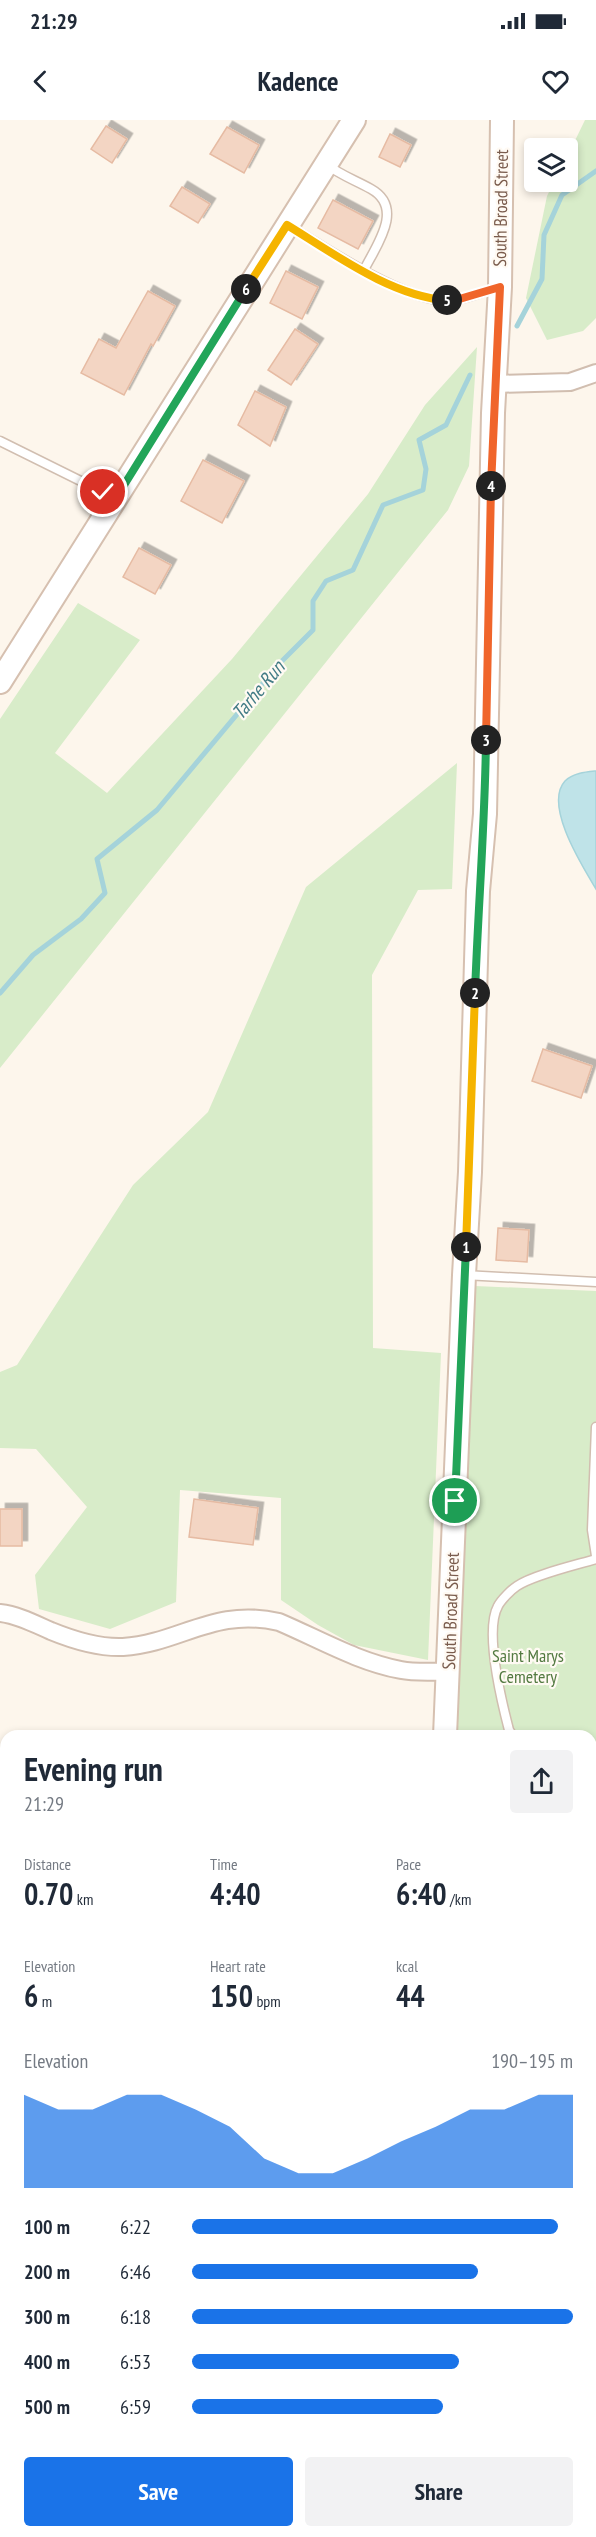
<!DOCTYPE html>
<meta charset="utf-8">
<style>
:root{--surface:#fff;--page:#f2f2f3;--text:#1f2937;--muted:#747a83;--accent:#1a73e8}
body{margin:0;font-family:"PT Sans Narrow",sans-serif;background:var(--page);color:var(--text);height:100vh;display:flex;flex-direction:column;font-size:22px;white-space:nowrap}
*{box-sizing:border-box;margin:0}
p{font-size:20px;color:var(--muted)}
.icon{flex:none;width:33px;height:33px;fill:none;stroke:currentColor;stroke-width:2;stroke-linecap:round;stroke-linejoin:round}
.map{position:relative;flex:1;overflow:hidden}
.panel{position:absolute;left:0px;top:1610px;width:597px;height:808px;display:flex;flex-direction:column;background:var(--surface);border-radius:18px 18px 0 0;box-shadow:0 3px 9px #0003}
.panel>*{flex:none}
.tools{position:absolute;left:524px;top:18px;display:grid;gap:12px}
.tools a{display:grid;place-items:center;width:54px;height:54px;border-radius:6px;background:var(--surface);box-shadow:0 3px 9px #0003;font-size:30px}
.pin{position:absolute;display:grid;place-items:center;width:51px;height:51px;color:#fff;margin:-26px;border:3px solid #fff;border-radius:50%;box-shadow:0 2px 6px #0007}
.km{position:absolute;width:30px;height:30px;margin:-15px;border-radius:50%;background:#222;color:#fff;font-size:16px;line-height:30px;text-align:center}
.round{display:grid;place-items:center;flex:none;width:63px;height:63px;border-radius:6px;background:var(--page)}
.headline{display:flex;align-items:center;justify-content:space-between;height:102px;padding:0 24px}
h1{font-size:33px;font-weight:600;line-height:45px}
.stats{display:grid;grid-template-columns:repeat(3,1fr);gap:9px;height:102px;padding:6px 24px}
.stats div{display:grid;align-content:center}
.stats b{font-size:30px;font-weight:600}
.stats small{font-size:16px;font-weight:400}
.stats p{font-size:16px}
.chart{height:168px;padding:12px 24px}
.chart p{display:flex;justify-content:space-between}
.chart svg{width:100%;height:108px;margin-top:6px;fill:var(--accent);opacity:.7}
.cta{display:flex;gap:12px;margin-top:auto;padding:12px 24px}
.cta a{flex:1;height:69px;border-radius:6px;background:var(--accent);color:#fff;font-size:24px;font-weight:600;line-height:69px;text-align:center}
.cta a+a{background:var(--page);color:var(--text)}
ul{padding:0 24px;list-style:none;font-size:20px}
li{display:grid;grid-template-columns:96px 72px 1fr;align-items:center;height:45px}
li i{height:15px;border-radius:8px;background:var(--accent)}
.status{display:flex;justify-content:space-between;align-items:center;height:42px;padding:0 30px;background:var(--surface);direction:ltr}
.status svg{height:16px;fill:currentColor}
header{display:flex;justify-content:space-between;align-items:center;height:78px;padding:0 24px;background:var(--surface);font-size:27px;font-weight:600}
.map>svg:first-child{display:block}
.green{fill:#d8ecc9}
.water{fill:#bfe3e8;stroke:#a5d3da;stroke-width:1.5}
.lines{fill:none;stroke-linecap:round;stroke-linejoin:round}
.stream{stroke:#a5d3da;stroke-width:5}
.building{fill:#f3d5c3;stroke:#e6bba3;stroke-width:1.5;filter:url(#shadow)}
.lane-casing{stroke:#d1beb0;stroke-width:11}
.street-casing{stroke:#d1beb0;stroke-width:20}
.secondary-casing{stroke:#d6c0b0;stroke-width:26}
.lane{stroke:#fff;stroke-width:8}
.street{stroke:#fff;stroke-width:16}
.secondary{stroke:#fff;stroke-width:22}
.split-1-casing{stroke:#fff;stroke-width:12}
.split-2-casing{stroke:#fff;stroke-width:12}
.split-3-casing{stroke:#fff;stroke-width:12}
.split-4-casing{stroke:#fff;stroke-width:12}
.split-5-casing{stroke:#fff;stroke-width:12}
.split-6-casing{stroke:#fff;stroke-width:12}
.split-7-casing{stroke:#fff;stroke-width:12}
.split-1{stroke:#22a559;stroke-width:8}
.split-2{stroke:#f5b400;stroke-width:8}
.split-3{stroke:#22a559;stroke-width:8}
.split-4{stroke:#f0652b;stroke-width:8}
.split-5{stroke:#f0652b;stroke-width:8}
.split-6{stroke:#f5b400;stroke-width:8}
.split-7{stroke:#22a559;stroke-width:8}
.labels{text-anchor:middle;stroke-width:4.5;stroke-linejoin:round;paint-order:stroke}
.street-label{font-size:18px;fill:#7a5c4d;stroke:#fffaf3}
.park-label{font-size:18px;fill:#537a41;stroke:#fffaf3}
.water-label{font-size:20px;font-style:italic;fill:#437c86;stroke:#fffaf3}
</style>
<div class="status"><b>21:29</b><svg viewBox="0 0 49 12"><path d="M0 12V9h3v3zM5 12V6h3v6zM10 12V3h3v9zM15 12V0h3v12zM26 1h20v11H26zM47 4h2v5h-2z"/></svg></div>
<header><svg class="icon" aria-label="back" viewBox="0 0 24 24"><path d="M15 5l-7 7 7 7"/></svg>Kadence<svg class="icon" aria-label="heart" viewBox="0 0 24 24"><path d="M12 20l-8-8c-3-5 5-10 8-4 3-6 11-1 8 4z"/></svg></header>
<div class="map">
<svg width="596" height="2417" viewBox="0 0 596 2417">
<defs>
<filter id="shadow"><feDropShadow dx="5.5" dy="-5.5" stdDeviation="0" flood-color="#0004"/></filter>
</defs>
<rect width="100%" height="100%" fill="#fdf6ec"/>
<g class="green">
<path d="M585,0h11v198l-13,13 -36,9 -21,-42 21,-102 7,-14h13v-25z"/>
<path d="M477,227l-8,119 -21,44 -448,558v-349l78,-116 62,37 -85,113 52,40 125,-134 136,-165 57,-89z"/>
<path d="M457,643l-5,126 -34,1 -46,85 1,373 68,5 -13,307 -74,-15 -36,-20 -37,-25v-102l-101,-8 -4,112 -66,27 -71,-20 -4,-34 52,-68 -51,-58 -36,-1v-76l17,-7 116,-180 75,-73 98,-225z"/>
<path d="M475,1166l121,5v1108l-5,-1v-662h-135z"/>
<path d="M0,1714l6,2v533l-6,-8z"/>
</g>
<path class="water" d="M596,651v118c-13,-22 -53,-84 -31,-108 8,-8 21,-9 31,-10z"/>
<g class="lines">
<g class="stream">
<path d="M517,206l25,-47 2,-44 18,-40 34,-24"/>
<path d="M0,873l33,-38 48,-36 24,-26 -8,-34 60,-49 122,-146 34,-34v-29l13,-20 27,-11 30,-65 40,-15 3,-21 -7,-29 27,-15 24,-50"/>
</g>
</g>
<g class="building">
<path d="M106,6l21,13 -15,24 -21,-14z"/>
<path d="M227,7l32,18 -15,28 -34,-19z"/>
<path d="M390,14l21,11 -11,22 -21,-10z"/>
<path d="M182,67l28,17 -12,19 -28,-17z"/>
<path d="M333,80l40,21 -15,28 -40,-21z"/>
<path d="M286,151l32,16 -16,32 -32,-16z"/>
<path d="M148,171l27,15 -22,40 -2,-2 -27,51 -43,-22 18,-34 17,9z"/>
<path d="M295,209l23,15 -27,41 -23,-15z"/>
<path d="M255,271l31,16 -16,39 -32,-21z"/>
<path d="M203,340l41,21 -22,42 -41,-22z"/>
<path d="M139,428l32,17 -16,29 -32,-17z"/>
<path d="M543,929l49,17 -11,32 -49,-17z"/>
<path d="M498,1108l31,2 -2,32 -31,-2z"/>
<path d="M194,1379l64,9 -5,37 -64,-8z"/>
<rect x="0" y="1389" width="22" height="37"/>
</g>
<g class="lines">
<defs>
<g id="lane">
<path d="M326,44c14,11 29,16 45,25 34,19 5,57 -7,81"/>
<path d="M289,106c39,23 122,81 166,74 15,-2 30,-9 44,-13"/>
<path d="M0,321l115,57"/>
<path d="M464,1155l132,7"/>
<path d="M596,1307l-4,103 4,26"/>
<path d="M513,1616l-4,-6c-7,-27 -25,-99 -11,-124 3,-6 13,-16 19,-20 16,-11 59,-21 79,-27"/>
<path d="M591,1797l5,-1"/>
<path d="M591,1963l5,-31"/>
<path d="M591,2253h5"/>
</g>
<g id="street">
<path d="M494,264l76,-2 26,-9"/>
<path d="M0,1493c18,2 35,11 51,18 22,9 49,17 72,16 58,-4 91,-40 156,-25 40,17 79,40 122,48 15,3 32,1 47,2"/>
<path d="M591,2287h5"/>
</g>
<g id="secondary">
<path d="M0,562l354,-562"/>
<path d="M445,1616l19,-461 6,-103 8,-281 7,-77 8,-401 7,-126 2,-167"/>
<path d="M415,2417l1,-5"/>
</g>
</defs>
<use href="#lane" class="lane-casing"/>
<use href="#street" class="street-casing"/>
<use href="#secondary" class="secondary-casing"/>
<use href="#lane" class="lane"/>
<use href="#street" class="street"/>
<use href="#secondary" class="secondary"/>
</g>
<g class="lines">
<defs>
<path id="split-1" d="M455,1381l11,-254"/>
<path id="split-2" d="M466,1127l9,-254"/>
<path id="split-3" d="M475,873c3,-84 10,-169 11,-253"/>
<path id="split-4" d="M486,620l5,-254"/>
<path id="split-5" d="M447,180h9l44,-13 -9,199"/>
<path id="split-6" d="M246,169l41,-64c46,28 105,72 160,75"/>
<path id="split-7" d="M103,372l13,6 130,-209"/>
</defs>
<use href="#split-1" class="split-1-casing"/>
<use href="#split-2" class="split-2-casing"/>
<use href="#split-3" class="split-3-casing"/>
<use href="#split-4" class="split-4-casing"/>
<use href="#split-5" class="split-5-casing"/>
<use href="#split-6" class="split-6-casing"/>
<use href="#split-7" class="split-7-casing"/>
<use href="#split-1" class="split-1"/>
<use href="#split-2" class="split-2"/>
<use href="#split-3" class="split-3"/>
<use href="#split-4" class="split-4"/>
<use href="#split-5" class="split-5"/>
<use href="#split-6" class="split-6"/>
<use href="#split-7" class="split-7"/>
</g>
<g class="labels">
<g class="street-label">
<text transform="translate(501 88) rotate(-89)" y="6">South Broad Street</text>
<text transform="translate(451 1491) rotate(-88)" y="6">South Broad Street</text>
</g>
<g class="park-label">
<text x="528" y="1542">Saint Marys<tspan x="528" dy="21">Cemetery</tspan></text>
</g>
<g class="water-label">
<text transform="translate(258 570) rotate(-50)" y="7">Tarhe Run</text>
</g>
</g>
</svg>
<div class="tools">
<a><svg class="icon" aria-label="layers" viewBox="0 0 24 24"><path d="M12 4l9 5-9 5-9-5zM3 14l9 5 9-5"/></svg></a>
</div>
<div class="pin" style="left:455px;top:1381px;background:#1e9e55"><svg class="icon" aria-label="arrive" viewBox="0 0 24 24"><path d="M6 21V4h12l-3 4 3 4H6"/></svg></div>
<div class="pin" style="left:103px;top:372px;background:#d93025"><svg class="icon" aria-label="check" viewBox="0 0 24 24"><path d="M5 12l5 5 9-10"/></svg></div>
<b class="km" style="left:466px;top:1127px">1</b>
<b class="km" style="left:475px;top:873px">2</b>
<b class="km" style="left:486px;top:620px">3</b>
<b class="km" style="left:491px;top:366px">4</b>
<b class="km" style="left:447px;top:180px">5</b>
<b class="km" style="left:246px;top:169px">6</b>
<section class="panel">
<div class="headline"><div><h1>Evening run</h1><p>21:29</p></div><a class="round"><svg class="icon" aria-label="share" viewBox="0 0 24 24"><path d="M12 15V3M7 8l5-5 5 5M5 13v7h14v-7"/></svg></a></div>
<div class="stats">
<div><p>Distance</p><b>0.70<small> km</small></b></div>
<div><p>Time</p><b>4:40</b></div>
<div><p>Pace</p><b>6:40<small> /km</small></b></div>
</div>
<div class="stats">
<div><p>Elevation</p><b>6<small> m</small></b></div>
<div><p>Heart rate</p><b>150<small> bpm</small></b></div>
<div><p>kcal</p><b>44</b></div>
</div>
<div class="chart"><p><span>Elevation</span>190–195 m</p>
<svg viewBox="0 0 160 44" preserveAspectRatio="none"><path d="M0 44V6L10 12L20 12L30 6L40 6L50 12L60 19L70 32L80 38L90 38L100 32L110 25L120 19L130 12L140 12L150 6L160 6V44z"/></svg>
</div>
<ul>
<li><b>100 m</b>6:22<i style="width:96%"></i></li>
<li><b>200 m</b>6:46<i style="width:75%"></i></li>
<li><b>300 m</b>6:18<i style="width:100%"></i></li>
<li><b>400 m</b>6:53<i style="width:70%"></i></li>
<li><b>500 m</b>6:59<i style="width:66%"></i></li>
</ul>
<div class="cta"><a>Save</a><a>Share</a></div>
</section>
</div>
